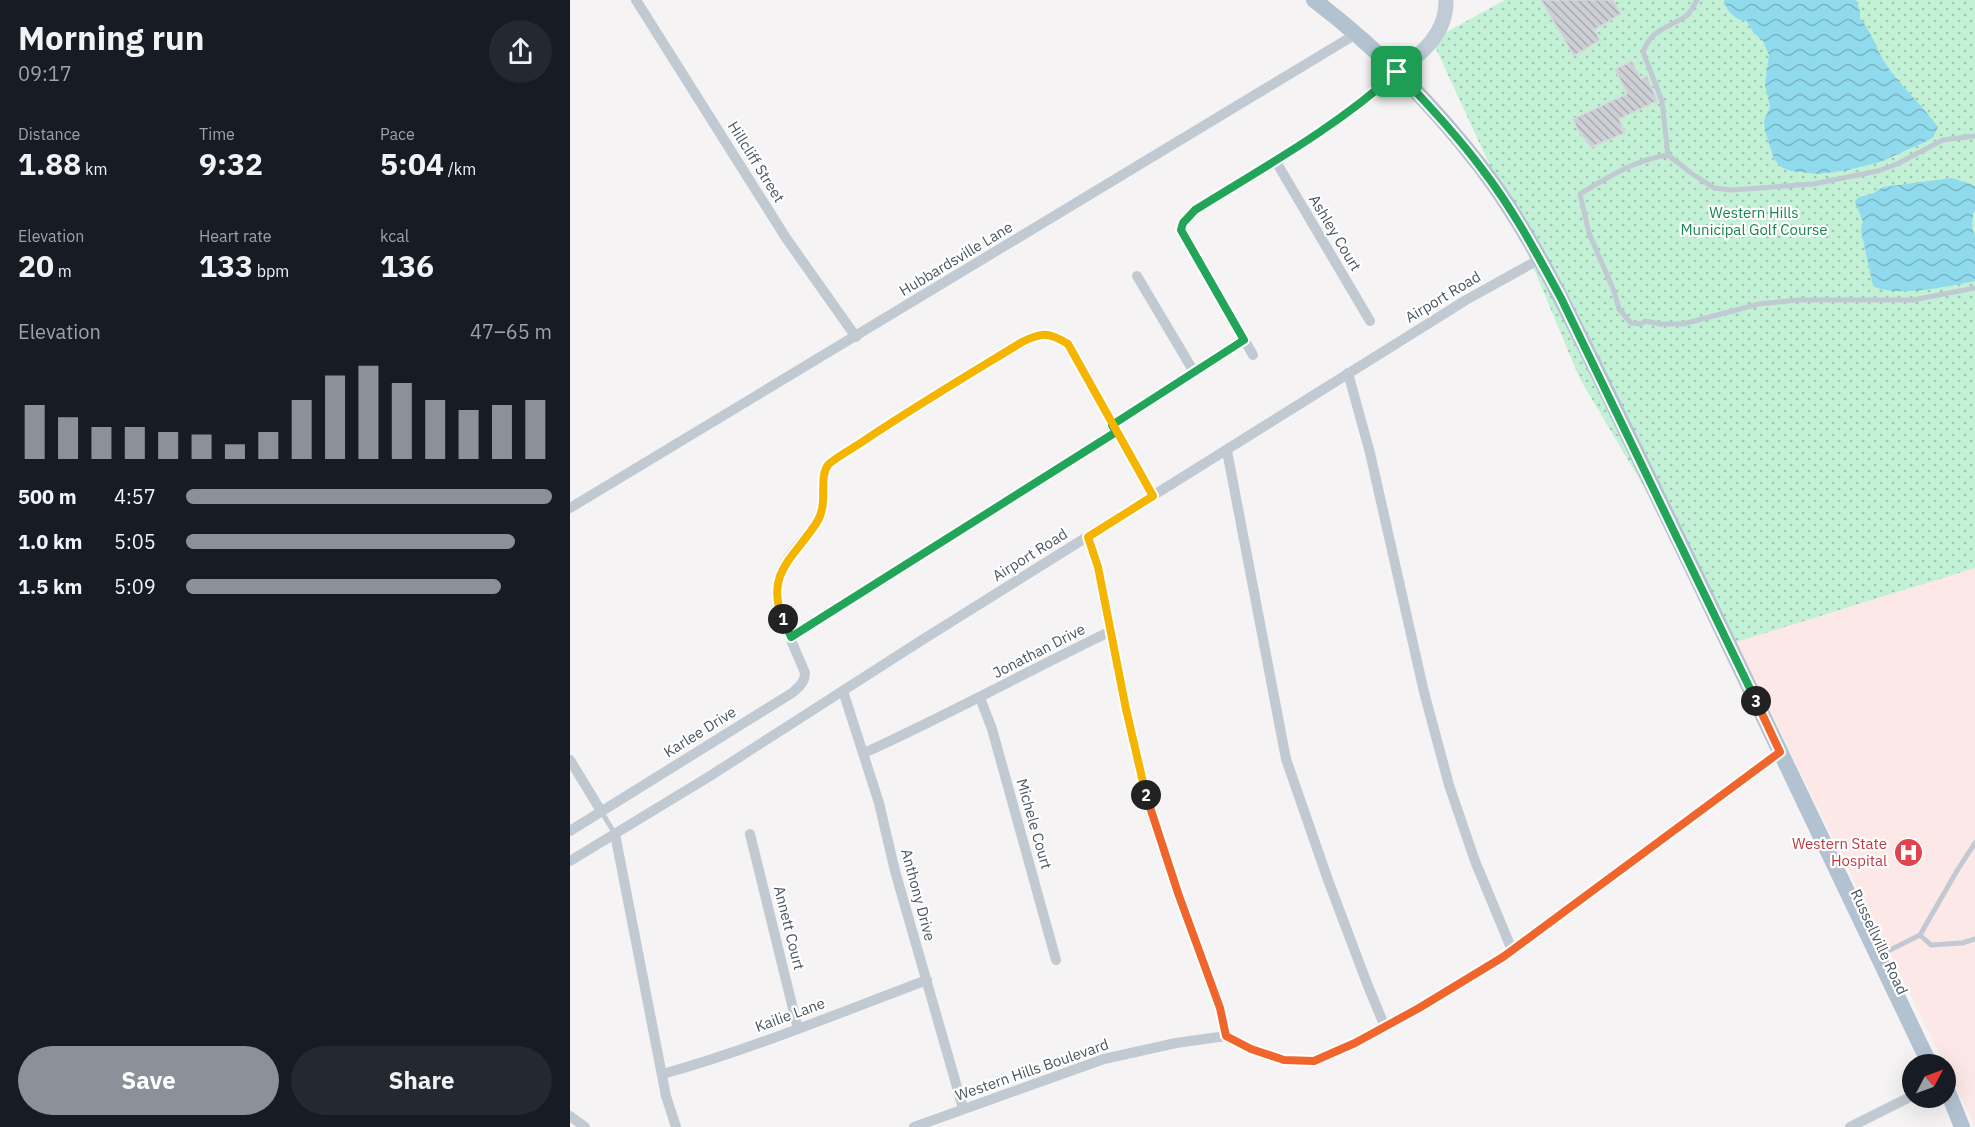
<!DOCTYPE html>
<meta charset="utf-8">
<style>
:root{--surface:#171b24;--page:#242831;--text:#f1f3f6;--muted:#9ea1a6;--accent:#8c9099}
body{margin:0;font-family:"IBM Plex Sans",sans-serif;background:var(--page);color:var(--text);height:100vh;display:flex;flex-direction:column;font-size:22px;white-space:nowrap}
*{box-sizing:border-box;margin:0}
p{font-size:20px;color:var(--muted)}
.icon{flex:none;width:33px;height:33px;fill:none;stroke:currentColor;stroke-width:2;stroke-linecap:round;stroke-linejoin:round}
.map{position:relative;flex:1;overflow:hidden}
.details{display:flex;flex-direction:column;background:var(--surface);width:570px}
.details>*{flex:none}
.needle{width:39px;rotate:49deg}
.tools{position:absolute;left:1332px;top:1054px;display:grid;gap:12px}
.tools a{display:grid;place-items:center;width:54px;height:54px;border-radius:50%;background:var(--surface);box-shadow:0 6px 24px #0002;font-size:30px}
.pin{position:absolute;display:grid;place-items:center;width:51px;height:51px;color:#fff;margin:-26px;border-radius:12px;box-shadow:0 3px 9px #0006}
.km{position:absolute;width:30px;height:30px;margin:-15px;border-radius:50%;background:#222;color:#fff;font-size:16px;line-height:30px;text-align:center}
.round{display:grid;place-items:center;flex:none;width:63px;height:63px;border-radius:32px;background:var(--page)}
.summary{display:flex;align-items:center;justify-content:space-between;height:102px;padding:0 18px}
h1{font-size:33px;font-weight:700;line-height:45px}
.metrics{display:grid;grid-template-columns:repeat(3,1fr);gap:9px;height:102px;padding:6px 18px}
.metrics div{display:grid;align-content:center}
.metrics b{font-size:30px;font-weight:700}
.metrics small{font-size:16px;font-weight:400}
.metrics p{font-size:16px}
.chart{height:168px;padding:12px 18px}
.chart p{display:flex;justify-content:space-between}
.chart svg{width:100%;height:108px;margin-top:6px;stroke:var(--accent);stroke-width:6}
.action{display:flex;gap:12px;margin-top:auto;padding:12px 18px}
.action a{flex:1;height:69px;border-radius:36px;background:var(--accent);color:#fff;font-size:24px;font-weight:700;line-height:69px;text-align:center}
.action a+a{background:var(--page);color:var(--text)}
ul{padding:0 18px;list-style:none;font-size:20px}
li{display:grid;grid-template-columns:96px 72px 1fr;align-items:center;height:45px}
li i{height:15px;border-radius:8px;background:var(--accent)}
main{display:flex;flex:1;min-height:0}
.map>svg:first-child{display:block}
.medical{fill:#fce8e6}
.park{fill:url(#park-dots)}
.water{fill:url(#water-waves)}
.building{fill:url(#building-back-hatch);stroke:#d7d9de;stroke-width:1.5}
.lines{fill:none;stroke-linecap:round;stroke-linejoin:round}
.lane{stroke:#c1cad2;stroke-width:5}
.street{stroke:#c1cad2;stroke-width:10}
.secondary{stroke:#c1cbd6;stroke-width:15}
.primary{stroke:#b3c2d1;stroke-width:16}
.split-1-casing{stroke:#fff;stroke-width:12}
.split-2-casing{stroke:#fff;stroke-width:12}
.split-3-casing{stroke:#fff;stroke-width:12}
.split-4-casing{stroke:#fff;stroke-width:12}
.split-1{stroke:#22a559;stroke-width:8}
.split-2{stroke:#f5b400;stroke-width:8}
.split-3{stroke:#f0652b;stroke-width:8}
.split-4{stroke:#22a559;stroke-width:8}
.labels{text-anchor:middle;stroke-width:4.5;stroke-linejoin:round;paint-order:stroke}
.street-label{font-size:15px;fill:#4a5661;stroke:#fff}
.park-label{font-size:15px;fill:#17864f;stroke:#fff}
.health-label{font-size:15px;fill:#be3a42;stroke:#fff;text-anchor:end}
</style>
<main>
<section class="details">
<div class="summary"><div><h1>Morning run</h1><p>09:17</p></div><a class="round"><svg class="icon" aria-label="share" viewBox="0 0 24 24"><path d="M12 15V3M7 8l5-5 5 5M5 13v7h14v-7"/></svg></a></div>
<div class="metrics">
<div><p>Distance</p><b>1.88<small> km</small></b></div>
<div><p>Time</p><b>9:32</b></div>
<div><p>Pace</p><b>5:04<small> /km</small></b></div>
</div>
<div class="metrics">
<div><p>Elevation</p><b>20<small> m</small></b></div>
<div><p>Heart rate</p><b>133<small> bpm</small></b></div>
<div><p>kcal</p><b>136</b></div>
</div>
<div class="chart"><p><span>Elevation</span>47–65 m</p>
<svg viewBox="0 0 160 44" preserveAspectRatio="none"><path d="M5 44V22M15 44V27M25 44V31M35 44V31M45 44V33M55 44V34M65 44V38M75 44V33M85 44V20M95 44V10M105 44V6M115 44V13M125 44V20M135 44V24M145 44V22M155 44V20"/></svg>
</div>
<ul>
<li><b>500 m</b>4:57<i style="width:100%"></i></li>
<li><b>1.0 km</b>5:05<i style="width:90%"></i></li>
<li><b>1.5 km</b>5:09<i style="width:86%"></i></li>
</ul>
<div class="action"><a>Save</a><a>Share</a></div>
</section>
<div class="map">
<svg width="1405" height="1127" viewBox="0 0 1405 1127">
<defs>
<pattern id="park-dots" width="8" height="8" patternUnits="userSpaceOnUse" patternTransform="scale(1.5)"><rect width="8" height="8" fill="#c3f1d5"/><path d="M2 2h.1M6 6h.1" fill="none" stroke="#a0c6b0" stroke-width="1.8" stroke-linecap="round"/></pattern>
<pattern id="water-waves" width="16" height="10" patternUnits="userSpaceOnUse" patternTransform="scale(1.5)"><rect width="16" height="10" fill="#90daee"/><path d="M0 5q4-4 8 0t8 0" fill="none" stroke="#78b4c4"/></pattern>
<pattern id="building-back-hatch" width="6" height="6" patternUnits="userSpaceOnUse" patternTransform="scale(1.5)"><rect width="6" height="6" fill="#cdcfd5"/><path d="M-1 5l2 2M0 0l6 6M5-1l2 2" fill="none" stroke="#a8abb0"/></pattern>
</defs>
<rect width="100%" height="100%" fill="#f5f3f3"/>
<path class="medical" d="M1405,568v557l-239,-483z"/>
<path class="park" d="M935,0h470v568l-239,74 -156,-263 -83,-198 -65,-141z"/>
<g class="water">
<path d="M1154,0h132l4,11v7c12,14 16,32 27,48 15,21 35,39 51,61l-5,10 -6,4 -47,21 -32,8 -29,4 -28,-3 -10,-4 -7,-8 -9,-28 -1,-10 6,-15 -5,-21 4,-30 -6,-14 -10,-9 -6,-11c-11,0 -21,-10 -23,-21z"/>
<path d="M1382,178l19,6 4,3v23l-2,4 -1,13 3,9v45c-25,5 -79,17 -102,5l-12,-56 2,-8 -8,-21 4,-4 13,-3 11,-7z"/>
</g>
<g class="building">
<path d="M971,0h72l8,14 -27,16 6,10 -26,16z"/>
<path d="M1062,61l9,18 6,-3 10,25 -38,18 6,14 -34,14 -13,-17 -5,-11 54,-25 -12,-25z"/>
</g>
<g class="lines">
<g class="lane">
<path d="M1405,136l-32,4 -46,24 -19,7 -65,13 -81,6 -18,-2 -23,-15 -23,-18c-31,4 -62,23 -88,39l9,39 25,58 5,18 12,14 10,1 4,-3 15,3h23l76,-20 39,-4h115l62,-12"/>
<path d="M1098,155l-6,-54 -19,-49c9,-24 24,-23 43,-36 5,-4 8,-11 11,-16"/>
<path d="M31,811l14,23"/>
<path d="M1350,935l38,-66 17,-26"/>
<path d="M1310,955l40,-20 11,10 31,-2 13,-4"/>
</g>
<g class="street">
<path d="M66,0l150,238 70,99"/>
<path d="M705,160l95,161"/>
<path d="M567,276l57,96"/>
<path d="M683,355l-72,-125 2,-7 12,-13c69,-43 142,-83 202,-138"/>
<path d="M778,373l22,80 54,239 25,93 26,76 37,89"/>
<path d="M542,425l131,-85"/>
<path d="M657,451l59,308 42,121 40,106 17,41"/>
<path d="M0,508l786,-474"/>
<path d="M518,537l10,30 28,142 23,99 29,85 42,115 6,28"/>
<path d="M221,637l325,-205"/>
<path d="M273,691l36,112 16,68 68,237"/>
<path d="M410,698l12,31 64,231"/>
<path d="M294,753c84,-38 164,-82 247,-122"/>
<path d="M0,760l31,51"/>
<path d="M0,831l222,-138c7,-6 13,-11 13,-20 -11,-29 -38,-74 -23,-104 8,-18 25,-31 35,-48 11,-18 1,-44 12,-56 7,-8 28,-20 38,-26 50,-34 103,-65 155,-97 20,-10 27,-10 46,2l85,152"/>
<path d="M45,834l51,262 10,31"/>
<path d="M180,834l48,195"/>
<path d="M0,861l140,-85 212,-136 544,-340 74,-41"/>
<path d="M93,1074c89,-25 176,-61 264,-94"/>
<path d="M0,1116l15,11"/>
<path d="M344,1127l190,-68 72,-16 50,-7 25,13 33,11 30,1 41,-18 64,-35 84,-51 277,-205"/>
<path d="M1280,1127l62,-31"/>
</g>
<path class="secondary" d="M827,72c24,-18 50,-38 49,-72"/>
<g class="primary">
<path d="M744,0c63,48 119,105 167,167 48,63 82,135 117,206 34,71 69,142 103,213 76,160 152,320 229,479"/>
<path d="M1376,1087l16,40"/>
</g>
</g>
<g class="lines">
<defs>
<path id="split-1" d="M213,619l8,18 325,-205 -4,-7 132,-85 -63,-110 2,-7 12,-13c69,-43 142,-83 202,-138"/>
<path id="split-2" d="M213,619c-19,-46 12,-62 34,-97 12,-19 1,-44 11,-57 5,-6 27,-18 34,-23 52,-35 106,-67 160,-100 20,-10 27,-10 46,2l85,152 -65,41 10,30 28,142 20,86"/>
<path id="split-3" d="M576,795l32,98 42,115 6,28 25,13 33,11 30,1 41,-18 64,-35 84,-51 277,-205 -24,-51"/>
<path id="split-4" d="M827,72c30,31 59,62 85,97 31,40 55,85 79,129l195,403"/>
</defs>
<use href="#split-1" class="split-1-casing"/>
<use href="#split-2" class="split-2-casing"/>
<use href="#split-3" class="split-3-casing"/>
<use href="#split-4" class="split-4-casing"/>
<use href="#split-1" class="split-1"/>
<use href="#split-2" class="split-2"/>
<use href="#split-3" class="split-3"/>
<use href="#split-4" class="split-4"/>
</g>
<defs>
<symbol id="hospital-disc" viewBox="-11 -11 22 22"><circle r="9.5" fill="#e0444e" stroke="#fff"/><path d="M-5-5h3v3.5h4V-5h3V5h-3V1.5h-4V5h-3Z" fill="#fff"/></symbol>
</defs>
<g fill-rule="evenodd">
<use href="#hospital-disc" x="1322" y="836" width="33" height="33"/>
</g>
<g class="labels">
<g class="street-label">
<text transform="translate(186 162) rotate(58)" y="5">Hillcliff Street</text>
<text transform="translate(765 233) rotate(59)" y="5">Ashley Court</text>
<text transform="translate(386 259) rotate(-31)" y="5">Hubbardsville Lane</text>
<text transform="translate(873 297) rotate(-31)" y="5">Airport Road</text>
<text transform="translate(460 555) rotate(-32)" y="5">Airport Road</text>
<text transform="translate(469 651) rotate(-27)" y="5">Jonathan Drive</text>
<text transform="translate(130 732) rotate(-32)" y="5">Karlee Drive</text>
<text transform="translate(464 824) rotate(74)" y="5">Michele Court</text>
<text transform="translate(348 895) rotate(75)" y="5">Anthony Drive</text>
<text transform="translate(219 928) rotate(76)" y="5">Annett Court</text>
<text transform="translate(1309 942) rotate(65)" y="5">Russellville Road</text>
<text transform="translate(220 1015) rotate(-20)" y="5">Kailie Lane</text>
<text transform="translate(462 1070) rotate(-19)" y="5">Western Hills Boulevard</text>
</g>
<g class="park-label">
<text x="1184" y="218">Western Hills<tspan x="1184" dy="17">Municipal Golf Course</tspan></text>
</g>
<g class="health-label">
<text x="1317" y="849">Western State<tspan x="1317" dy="17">Hospital</tspan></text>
</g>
</g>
</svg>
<div class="tools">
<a><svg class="needle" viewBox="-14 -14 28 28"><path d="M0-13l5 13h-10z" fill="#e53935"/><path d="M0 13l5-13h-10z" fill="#9ea1a6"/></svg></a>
</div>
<div class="pin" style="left:827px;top:72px;background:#1e9e55"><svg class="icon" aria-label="arrive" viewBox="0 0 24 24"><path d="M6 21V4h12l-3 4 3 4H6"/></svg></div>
<b class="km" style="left:213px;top:619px">1</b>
<b class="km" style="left:576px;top:795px">2</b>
<b class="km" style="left:1186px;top:701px">3</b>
</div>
</main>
